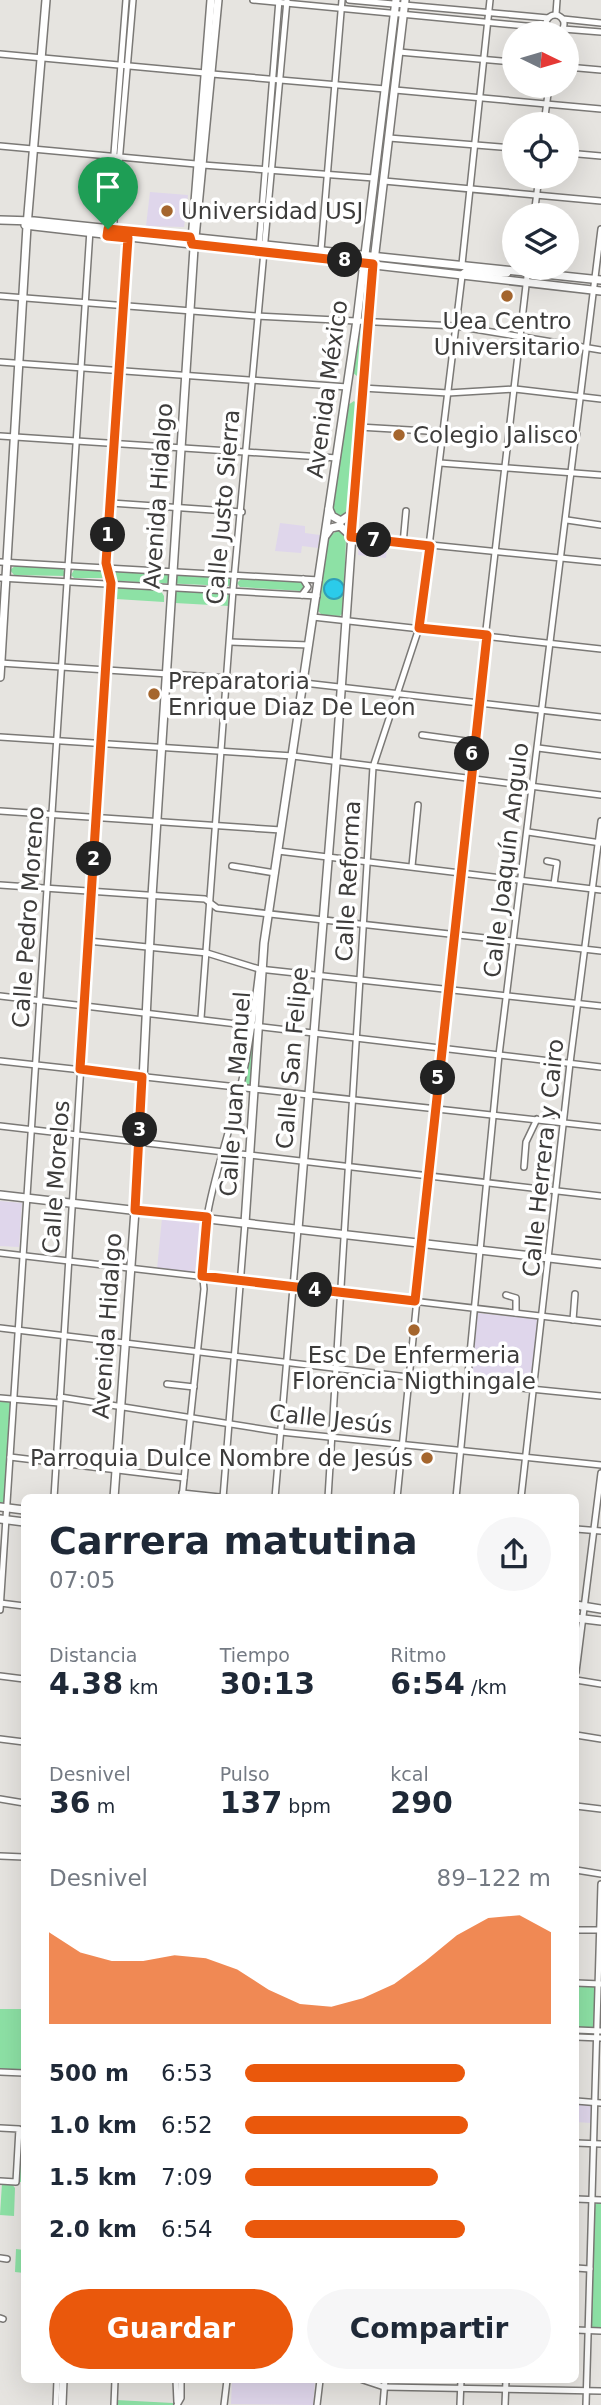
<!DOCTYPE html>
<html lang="es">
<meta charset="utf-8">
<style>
:root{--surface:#fff;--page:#f6f6f7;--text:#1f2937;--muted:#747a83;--accent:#ea580c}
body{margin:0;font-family:"DejaVu Sans",sans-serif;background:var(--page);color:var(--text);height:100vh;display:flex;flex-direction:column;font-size:26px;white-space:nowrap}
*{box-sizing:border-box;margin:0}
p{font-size:23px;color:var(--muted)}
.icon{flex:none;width:38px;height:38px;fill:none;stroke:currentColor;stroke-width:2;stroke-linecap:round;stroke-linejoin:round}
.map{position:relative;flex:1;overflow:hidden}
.panel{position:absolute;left:21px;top:1494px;width:558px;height:889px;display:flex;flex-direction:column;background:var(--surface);border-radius:10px;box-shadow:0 7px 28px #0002}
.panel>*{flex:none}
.needle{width:46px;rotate:95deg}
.controls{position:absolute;left:502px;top:21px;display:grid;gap:14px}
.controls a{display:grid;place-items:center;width:77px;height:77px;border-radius:50%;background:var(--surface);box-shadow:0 7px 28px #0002;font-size:35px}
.pin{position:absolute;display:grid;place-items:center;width:60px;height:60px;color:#fff;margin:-72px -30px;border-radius:50% 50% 50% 0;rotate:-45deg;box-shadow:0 0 7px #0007}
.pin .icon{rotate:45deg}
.km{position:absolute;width:35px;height:35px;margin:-18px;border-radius:50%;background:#222;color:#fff;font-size:19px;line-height:35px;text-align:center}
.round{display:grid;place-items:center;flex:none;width:74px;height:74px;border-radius:37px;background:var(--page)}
.head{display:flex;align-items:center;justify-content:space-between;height:119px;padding:0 28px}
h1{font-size:38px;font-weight:800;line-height:52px}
.stats{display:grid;grid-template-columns:repeat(3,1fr);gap:10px;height:119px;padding:7px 28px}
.stats div{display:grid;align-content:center}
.stats b{font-size:30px;font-weight:800}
.stats small{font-size:19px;font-weight:400}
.stats p{font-size:19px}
.chart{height:196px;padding:14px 28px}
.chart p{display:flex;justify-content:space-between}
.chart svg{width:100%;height:126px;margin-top:7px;fill:var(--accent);opacity:.7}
.button{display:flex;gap:14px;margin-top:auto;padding:14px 28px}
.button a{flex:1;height:80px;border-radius:42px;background:var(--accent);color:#fff;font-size:28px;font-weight:800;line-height:80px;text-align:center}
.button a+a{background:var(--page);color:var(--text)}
ul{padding:0 28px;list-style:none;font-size:23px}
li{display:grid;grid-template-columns:112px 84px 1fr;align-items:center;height:52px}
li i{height:18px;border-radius:9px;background:var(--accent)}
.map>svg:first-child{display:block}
.education{fill:#dfd6eb}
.green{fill:#8de1a5}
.water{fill:#2bcbea;stroke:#30a0b6;stroke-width:2}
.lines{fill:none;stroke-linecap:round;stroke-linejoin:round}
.minor-casing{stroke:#7b7976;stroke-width:8}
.major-casing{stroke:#7b7976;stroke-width:10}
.minor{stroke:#fff;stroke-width:5}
.major{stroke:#fff;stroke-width:7}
.route-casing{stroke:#fff;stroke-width:14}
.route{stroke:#ea580c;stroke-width:9}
.poi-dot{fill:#a5662e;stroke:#fff;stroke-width:2.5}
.labels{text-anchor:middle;stroke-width:7;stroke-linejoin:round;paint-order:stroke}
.poi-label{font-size:23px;fill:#3d3c3b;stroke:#fff;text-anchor:start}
.street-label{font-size:23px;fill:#3d3c3b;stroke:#fff}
</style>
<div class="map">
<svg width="601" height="2405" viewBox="0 0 601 2405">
<rect width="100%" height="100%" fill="#e6e4e0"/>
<g class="education">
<path d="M150,192l38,3 -4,32 -38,-1z"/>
<path d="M280,523l25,3v7l15,2 -2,13 -16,-2 -1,7 -26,-2z"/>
<path d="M359,542l28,3 -1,13 -28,-3z"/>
<path d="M0,1201l22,2 -3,44 -19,-1z"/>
<path d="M162,1218l40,5 -7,51 -38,-5z"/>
<path d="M478,1313l59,6 -6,67 -60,-6z"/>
<path d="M576,2104l16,1 -1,18 -15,-1z"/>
<path d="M232,2380h83l-2,25 -82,-1z"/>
</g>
<g class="green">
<path d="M362,325l-2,48 -3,3 -4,-3z"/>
<path d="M354,401l4,5 -9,107 -6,5 -8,-2 -2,-5 15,-106z"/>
<path d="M339,530l7,9 -3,74 -3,3 -18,-1 -4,-4 11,-75z"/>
<path d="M15,566l48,3 3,7 -52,-1 -4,-5z"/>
<path d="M74,570l30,1 3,7h-33l-3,-3z"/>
<path d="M116,571l114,6 3,3 -4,6 -113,-5 -4,-4z"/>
<path d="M242,578l60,4 4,3 -5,6 -61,-4 -3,-4z"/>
<path d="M116,586l43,2 5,8v6l-48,-3z"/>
<path d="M176,589l54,3 -1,14 -54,-3z"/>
<path d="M254,1028h2l-4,60 -9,-1z"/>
<path d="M0,1395l12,1 -8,111 -4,-1z"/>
<path d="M576,1984l19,3 -1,38 7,1v15l-25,-1z"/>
<path d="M0,2009h24v63l-24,-2z"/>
<path d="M24,2094v88h-6z"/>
<path d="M2,2183h9l4,5 -1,28 -14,-1z"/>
<path d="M598,2202h3v128l-8,-2 -2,-4 4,-119z"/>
<path d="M16,2249l8,1v23l-9,-1z"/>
<path d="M116,2400l57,3v2h-57z"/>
</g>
<circle class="water" cx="334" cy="589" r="10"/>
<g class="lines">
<defs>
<g id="minor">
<path d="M253,0l294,28"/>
<path d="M349,0l199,18"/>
<path d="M556,14l1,-14"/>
<circle cx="555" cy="24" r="9"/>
<path d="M563,19l38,4"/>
<path d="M563,29l38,3"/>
<path d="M399,52l115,10"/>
<path d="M0,54l205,19"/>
<path d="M567,67l34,3"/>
<path d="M212,74l173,15"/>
<path d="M395,90l206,19"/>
<path d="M544,124l5,-38"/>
<path d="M389,138l125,10"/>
<path d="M0,146l196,18"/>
<path d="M567,153l34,3"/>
<path d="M203,165l171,13"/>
<path d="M384,181l217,20"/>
<path d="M534,215l5,-38"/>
<path d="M108,231l18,-231"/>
<path d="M113,233l20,-233"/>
<path d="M259,248l20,-248"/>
<path d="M321,250l21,-250"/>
<path d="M462,264l28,-264"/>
<path d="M0,296l256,20 200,10 145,24"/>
<path d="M0,362l347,25"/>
<path d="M362,388l86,5 67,-4 86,10"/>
<path d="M359,427l85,5"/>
<path d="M544,432l33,3"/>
<path d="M0,436l337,22"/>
<path d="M440,463l161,12"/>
<path d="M111,503l131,9"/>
<path d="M567,520l34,5"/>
<path d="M351,537l250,25"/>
<path d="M403,544l3,-33"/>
<path d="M0,562l319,18"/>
<path d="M0,578l317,18"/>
<path d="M302,595l6,-8 -5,-8"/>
<path d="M313,617l288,32"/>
<path d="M230,642l79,3"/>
<path d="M0,663l304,20 297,34"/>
<path d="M422,735l51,7"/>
<path d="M0,737l293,19 308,39"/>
<path d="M538,748l63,8"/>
<path d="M0,811l281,19"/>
<path d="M528,832l73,11"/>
<path d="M278,851l323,39"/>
<path d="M547,861l10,2 -3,21"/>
<path d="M232,866l43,7"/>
<path d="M412,866l6,-61"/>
<path d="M0,885l205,14 12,9 384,43"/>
<path d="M88,941l119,12 52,16 342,37"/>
<path d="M0,996l601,71"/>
<path d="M201,1018l32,-428 54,-590"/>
<path d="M0,1061l601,66"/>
<path d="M0,1126l601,70"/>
<path d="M524,1167l2,-25 11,-23"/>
<path d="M0,1253l601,70"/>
<path d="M506,1295l10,3v15"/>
<path d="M573,1320l2,-26"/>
<path d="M0,1328l408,49 193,19"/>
<path d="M167,1384l27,3"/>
<path d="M60,1397l221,35 320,33"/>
<path d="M0,1398l59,5"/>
<path d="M10,1457l174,21"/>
<path d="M182,1493l47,5"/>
<path d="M54,1498l57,-915 -5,-20 23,-329"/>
<path d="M182,1498l22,-209c-8,-65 19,-133 35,-196 10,-41 15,-82 20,-123"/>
<path d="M223,1498l22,-275"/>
<path d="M275,1498l23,-269"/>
<path d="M328,1498l45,-731 46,-139 43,-352"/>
<path d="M397,1498l76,-756 55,-474"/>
<path d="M456,1498l43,-443 102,-826"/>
<path d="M521,1498l49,-435 31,-242"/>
<path d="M576,1529l25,2"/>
<path d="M0,1603l24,3"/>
<path d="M0,1610l90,-1380"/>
<path d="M576,1672l25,-199"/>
<path d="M0,1676l24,3"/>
<path d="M576,1680l25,4"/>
<path d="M576,1735l25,4"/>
<path d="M0,1739l24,3"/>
<path d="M0,1799l24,4"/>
<path d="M576,1806l25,3"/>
<path d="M0,1856l24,1"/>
<path d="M576,1870l25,4"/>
<path d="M576,1930h25"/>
<path d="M576,1983l25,1"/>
<path d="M576,2030l25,1"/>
<path d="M576,2037l25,1"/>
<path d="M0,2072l24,1"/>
<path d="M576,2101l25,2"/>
<path d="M0,2128l19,1 -3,53 -16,-1"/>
<path d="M576,2143l25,1"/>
<path d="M576,2199l25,1"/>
<path d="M0,2258l7,1"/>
<path d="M576,2268l14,1"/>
<path d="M0,2318l3,1"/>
<path d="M576,2330l25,1"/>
<path d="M176,2380l1,22"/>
<path d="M363,2380l21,7 217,4"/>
<path d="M56,2405l1,-25"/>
<path d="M114,2405l1,-25"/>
<path d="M177,2405l4,-7v-18"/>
<path d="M224,2405l3,-25"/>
<path d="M317,2405l3,-25"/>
<path d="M383,2405l2,-25"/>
<path d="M460,2405l1,-25"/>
<path d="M505,2405l1,-25"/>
<path d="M586,2405l15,-521"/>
</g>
<g id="major">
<path d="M0,220l34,1 567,59"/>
<path d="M25,225l576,66"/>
<path d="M192,240l19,-240"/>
<path d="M462,275l5,-4 40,2"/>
<path d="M329,509l3,7 9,5 12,-8"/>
<path d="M326,535l5,-7 9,-2 11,10"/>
<path d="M0,677l27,-451 19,-226"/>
<path d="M0,1195l601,69"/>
<path d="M245,1223l19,-280 93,-623 39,-320"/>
<path d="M298,1229l38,-466 31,-443 38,-320"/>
<path d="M114,1498l26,-356 12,-246 42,-648 24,-248"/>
<path d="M0,1507l24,3"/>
<path d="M0,1519l24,3"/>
<path d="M576,1605l25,4"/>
<path d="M576,1618l25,3"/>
<path d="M62,2405l1,-25"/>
</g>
</defs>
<use href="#minor" class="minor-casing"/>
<use href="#major" class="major-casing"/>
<use href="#minor" class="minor"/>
<use href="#major" class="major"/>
</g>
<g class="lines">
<defs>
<path id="route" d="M108,229l82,8 2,7 181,20 -22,273 79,9 -11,82 68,7 -72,666 -213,-25 5,-59 -72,-7 7,-133 -62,-8 31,-486 -5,-20 22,-325 -21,-2z"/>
</defs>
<use href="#route" class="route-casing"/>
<use href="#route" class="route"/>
</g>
<g class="poi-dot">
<circle cx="167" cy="211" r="7"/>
<circle cx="507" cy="296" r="7"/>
<circle cx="399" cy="435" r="7"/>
<circle cx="154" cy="694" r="7"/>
<circle cx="414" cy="1330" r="7"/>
<circle cx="427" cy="1458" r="7"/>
</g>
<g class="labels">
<g class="poi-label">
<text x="181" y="219">Universidad USJ</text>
<text x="507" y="329" text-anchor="middle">Uea Centro<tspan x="507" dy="26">Universitario</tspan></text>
<text x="413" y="443">Colegio Jalisco</text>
<text x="168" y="689">Preparatoria<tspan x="168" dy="26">Enrique Diaz De Leon</tspan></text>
<text x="414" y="1363" text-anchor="middle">Esc De Enfermeria<tspan x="414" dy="26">Florencia Nigthingale</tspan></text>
<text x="413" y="1466" text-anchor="end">Parroquia Dulce Nombre de Jesús</text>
</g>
<g class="street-label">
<text transform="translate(327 389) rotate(-82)" y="8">Avenida México</text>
<text transform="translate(158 496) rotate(-86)" y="8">Avenida Hidalgo</text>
<text transform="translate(223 507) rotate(-85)" y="8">Calle Justo Sierra</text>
<text transform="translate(506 860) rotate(-83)" y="8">Calle Joaquín Angulo</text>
<text transform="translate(348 881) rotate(-87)" y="8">Calle Reforma</text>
<text transform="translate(28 917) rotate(-86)" y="8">Calle Pedro Moreno</text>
<text transform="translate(292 1058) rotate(-85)" y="8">Calle San Felipe</text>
<text transform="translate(235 1094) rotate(-86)" y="8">Calle Juan Manuel</text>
<text transform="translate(543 1158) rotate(-84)" y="8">Calle Herrera y Cairo</text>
<text transform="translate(56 1177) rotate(-86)" y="8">Calle Morelos</text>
<text transform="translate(107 1326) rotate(-86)" y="8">Avenida Hidalgo</text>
<text transform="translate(331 1419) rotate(6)" y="8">Calle Jesús</text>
</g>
</g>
</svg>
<div class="controls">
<a><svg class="needle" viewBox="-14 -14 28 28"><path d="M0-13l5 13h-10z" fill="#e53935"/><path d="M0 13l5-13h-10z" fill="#747a83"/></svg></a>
<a><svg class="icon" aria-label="locate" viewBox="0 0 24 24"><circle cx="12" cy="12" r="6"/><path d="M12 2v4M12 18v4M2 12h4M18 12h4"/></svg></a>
<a><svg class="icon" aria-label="layers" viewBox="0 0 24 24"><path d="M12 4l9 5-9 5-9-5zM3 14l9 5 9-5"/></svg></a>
</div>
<div class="pin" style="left:108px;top:229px;background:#1e9e55"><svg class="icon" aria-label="arrive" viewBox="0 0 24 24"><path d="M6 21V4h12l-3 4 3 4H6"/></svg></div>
<b class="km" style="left:108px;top:535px">1</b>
<b class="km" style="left:94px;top:859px">2</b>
<b class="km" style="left:140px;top:1130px">3</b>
<b class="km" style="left:315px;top:1290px">4</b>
<b class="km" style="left:438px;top:1078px">5</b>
<b class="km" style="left:472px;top:754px">6</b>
<b class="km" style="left:374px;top:540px">7</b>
<b class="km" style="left:345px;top:260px">8</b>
<section class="panel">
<div class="head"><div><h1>Carrera matutina</h1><p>07:05</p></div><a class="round"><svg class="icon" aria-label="share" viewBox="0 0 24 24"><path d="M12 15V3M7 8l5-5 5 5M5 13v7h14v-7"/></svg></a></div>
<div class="stats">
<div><p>Distancia</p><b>4.38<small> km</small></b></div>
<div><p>Tiempo</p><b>30:13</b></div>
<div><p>Ritmo</p><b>6:54<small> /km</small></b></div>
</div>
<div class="stats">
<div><p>Desnivel</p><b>36<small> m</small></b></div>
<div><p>Pulso</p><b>137<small> bpm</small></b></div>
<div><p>kcal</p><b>290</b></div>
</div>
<div class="chart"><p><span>Desnivel</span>89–122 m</p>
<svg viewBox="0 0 160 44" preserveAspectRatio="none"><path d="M0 44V12L10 19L20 22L30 22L40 20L50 21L60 25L70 32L80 37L90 38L100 35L110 30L120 22L130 13L140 7L150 6L160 12V44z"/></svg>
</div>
<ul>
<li><b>500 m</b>6:53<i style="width:72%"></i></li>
<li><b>1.0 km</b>6:52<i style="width:73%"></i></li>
<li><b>1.5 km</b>7:09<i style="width:63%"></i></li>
<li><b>2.0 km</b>6:54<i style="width:72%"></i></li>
</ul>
<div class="button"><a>Guardar</a><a>Compartir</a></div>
</section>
</div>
